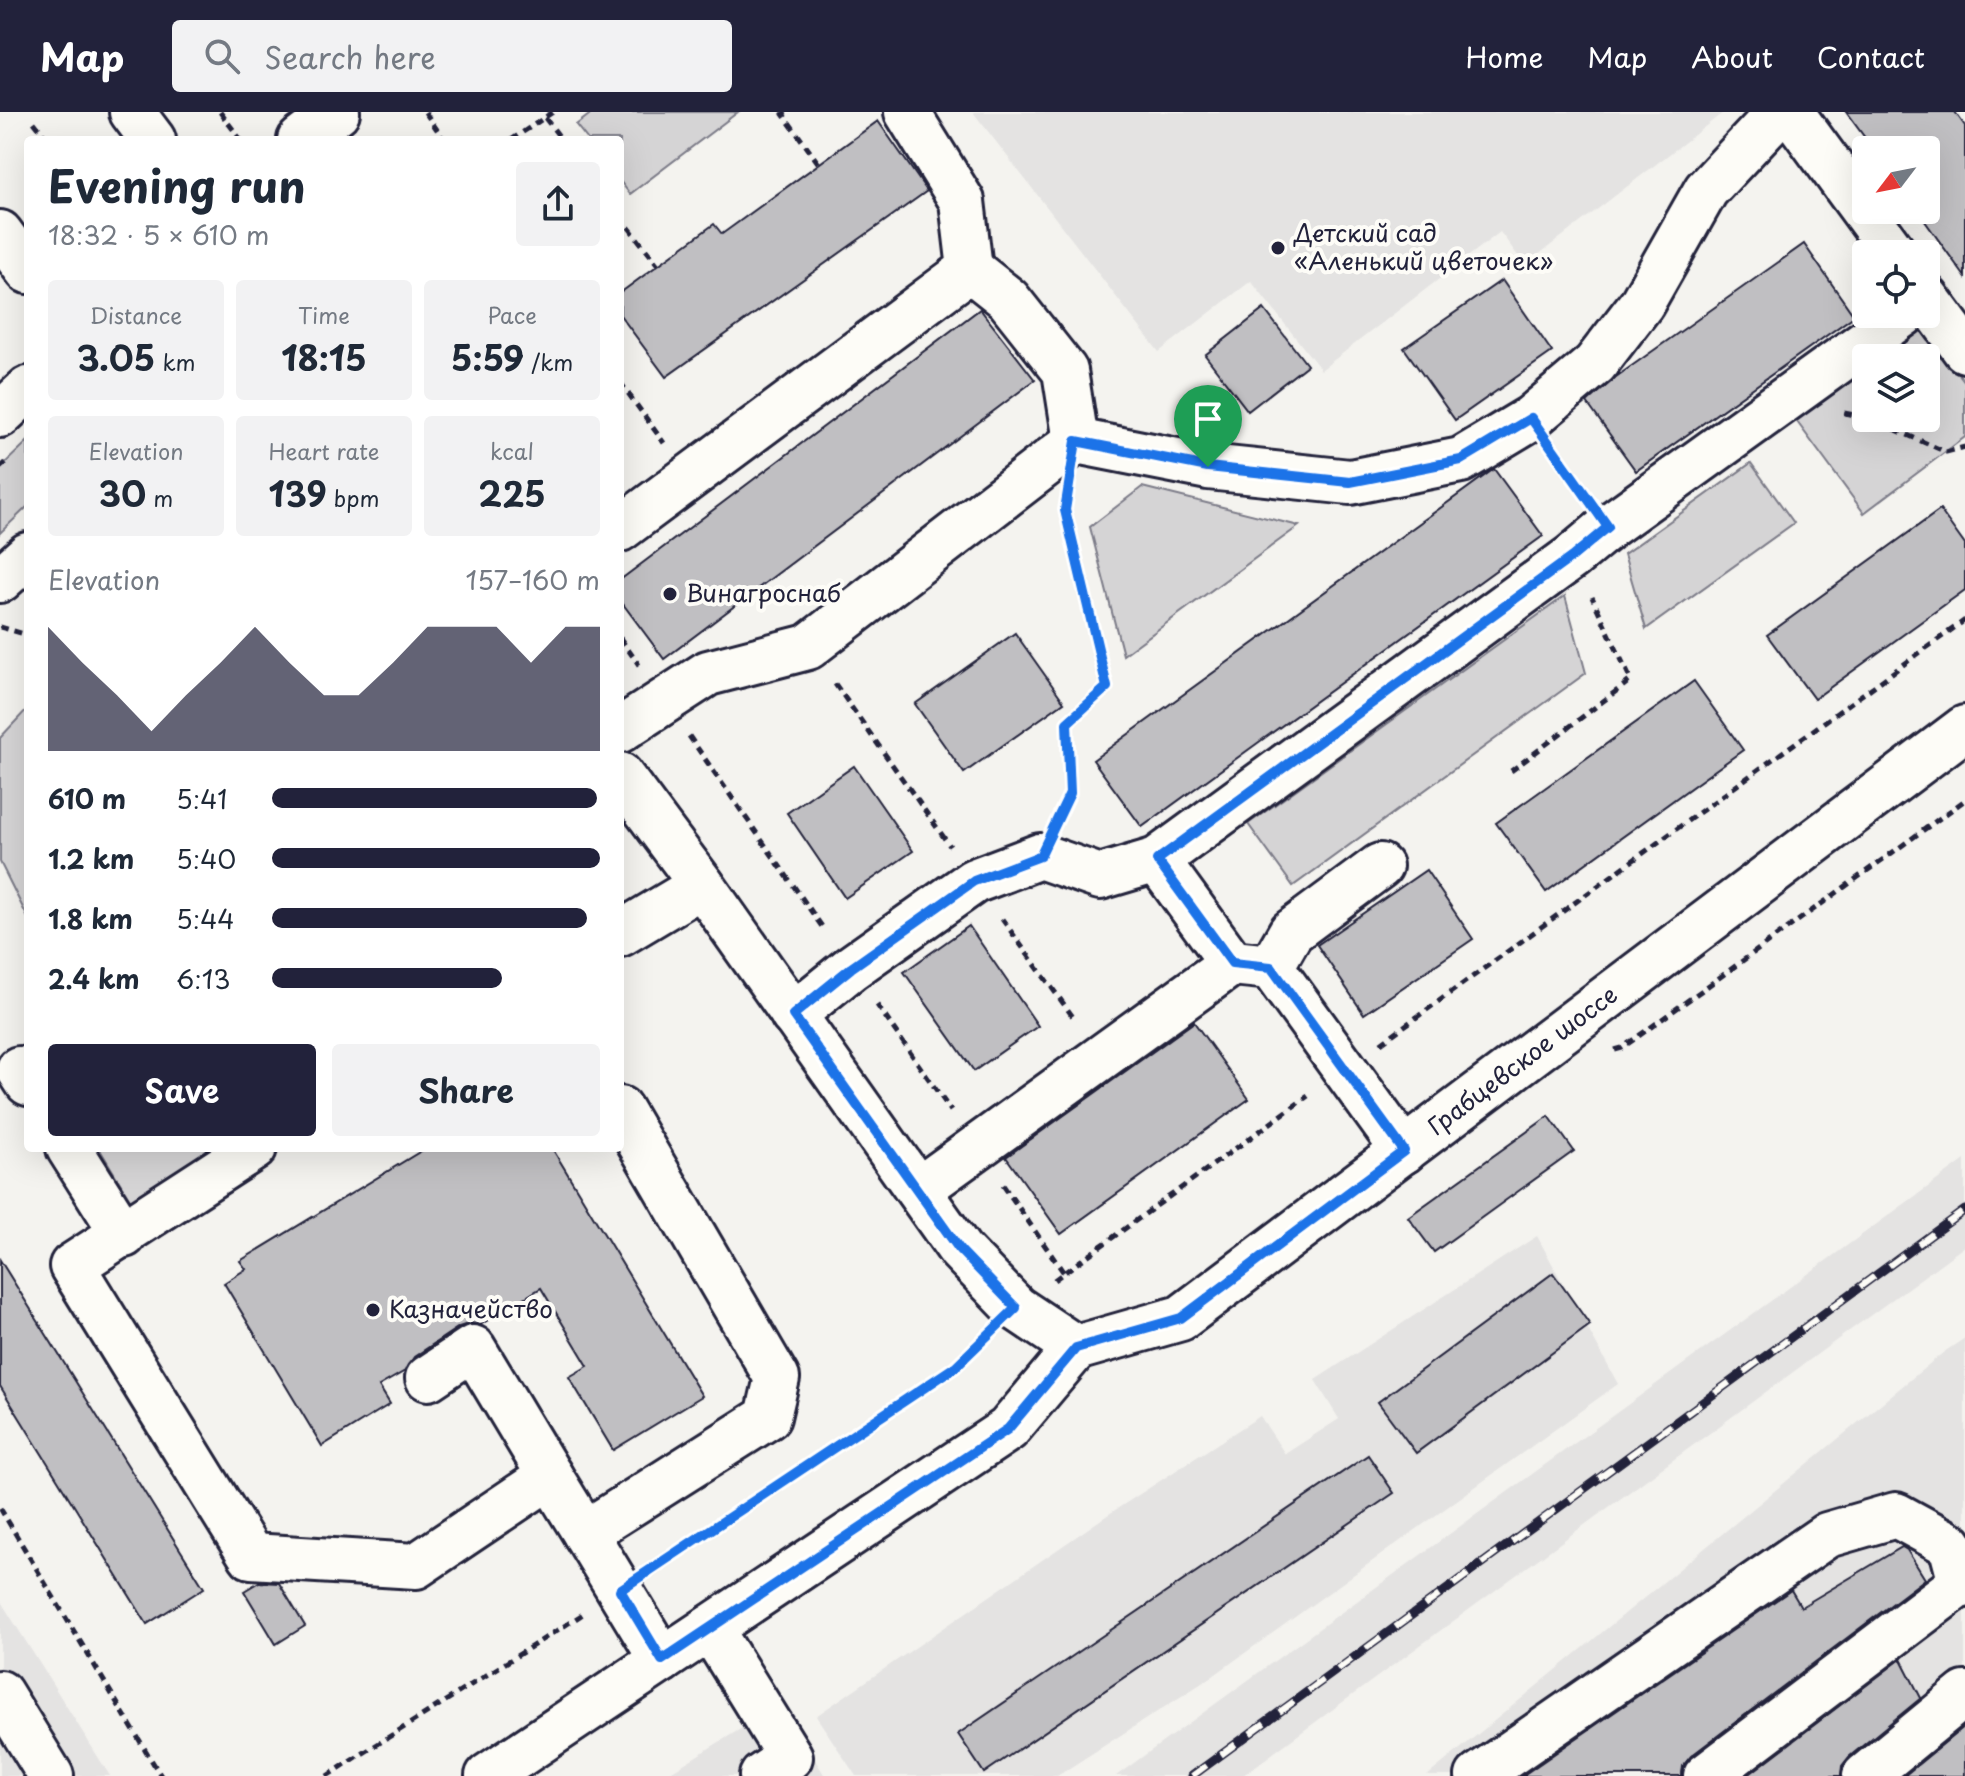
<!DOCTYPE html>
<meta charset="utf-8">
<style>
:root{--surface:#fff;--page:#f2f2f3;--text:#1f2937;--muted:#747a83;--accent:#22223b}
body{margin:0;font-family:"Playpen Sans",sans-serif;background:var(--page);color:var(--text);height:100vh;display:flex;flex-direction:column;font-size:30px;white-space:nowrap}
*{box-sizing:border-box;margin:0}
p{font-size:26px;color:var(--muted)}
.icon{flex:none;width:44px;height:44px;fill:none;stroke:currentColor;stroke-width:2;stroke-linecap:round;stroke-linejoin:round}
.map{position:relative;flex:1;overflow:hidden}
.drawer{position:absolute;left:24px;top:24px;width:600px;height:1016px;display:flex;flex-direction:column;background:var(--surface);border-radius:8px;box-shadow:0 8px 32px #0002}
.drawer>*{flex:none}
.needle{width:52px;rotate:238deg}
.buttons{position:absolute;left:1852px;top:24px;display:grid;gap:16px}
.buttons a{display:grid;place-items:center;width:88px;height:88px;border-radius:8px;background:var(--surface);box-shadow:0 8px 32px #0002;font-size:40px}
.pin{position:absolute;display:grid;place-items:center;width:68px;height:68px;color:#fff;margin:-82px -34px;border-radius:50% 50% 50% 0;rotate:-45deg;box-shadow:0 0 8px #0007}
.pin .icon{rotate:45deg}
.round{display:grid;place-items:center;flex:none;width:84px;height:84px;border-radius:8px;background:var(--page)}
.overview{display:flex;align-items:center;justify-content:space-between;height:136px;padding:0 24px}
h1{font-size:44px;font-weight:700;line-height:60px}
.figures{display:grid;grid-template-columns:repeat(3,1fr);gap:12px;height:136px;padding:8px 24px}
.figures div{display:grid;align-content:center;border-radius:8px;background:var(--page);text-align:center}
.figures b{font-size:34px;font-weight:700}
.figures small{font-size:22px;font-weight:400}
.figures p{font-size:22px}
.chart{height:224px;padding:16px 24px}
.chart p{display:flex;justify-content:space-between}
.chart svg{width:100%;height:144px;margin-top:8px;fill:var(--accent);opacity:.7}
.action{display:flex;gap:16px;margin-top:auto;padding:16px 24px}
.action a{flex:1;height:92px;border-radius:8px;background:var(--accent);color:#fff;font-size:32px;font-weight:700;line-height:92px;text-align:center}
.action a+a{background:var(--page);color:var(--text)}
ul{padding:0 24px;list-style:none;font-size:26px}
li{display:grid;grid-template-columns:128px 96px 1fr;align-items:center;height:60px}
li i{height:20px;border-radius:10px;background:var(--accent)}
header{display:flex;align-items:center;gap:48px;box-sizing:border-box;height:112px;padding:0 40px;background:var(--accent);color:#fff}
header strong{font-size:38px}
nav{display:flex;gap:44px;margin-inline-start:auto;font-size:28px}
.search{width:560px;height:72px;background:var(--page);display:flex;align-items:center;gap:20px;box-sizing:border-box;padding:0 28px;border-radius:8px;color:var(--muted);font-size:30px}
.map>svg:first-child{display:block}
.built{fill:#e4e3e2}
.green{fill:#d5d4d5;stroke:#7c7b88;stroke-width:2}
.building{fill:#c0bfc2;stroke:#22223b;stroke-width:2}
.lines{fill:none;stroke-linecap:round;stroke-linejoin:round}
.minor-casing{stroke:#22223b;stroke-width:50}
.major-casing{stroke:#22223b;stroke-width:50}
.path{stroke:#22223b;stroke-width:5;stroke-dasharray:8 6;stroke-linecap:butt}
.minor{stroke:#fdfcf7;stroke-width:44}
.major{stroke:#fdfcf7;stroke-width:44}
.rail-casing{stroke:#22223b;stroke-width:9}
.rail{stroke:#fdfcf7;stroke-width:6;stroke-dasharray:18;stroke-linecap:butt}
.route-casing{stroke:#fff;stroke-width:16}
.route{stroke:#1a73e8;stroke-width:10}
.poi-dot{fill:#22223b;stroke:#fdfcf7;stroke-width:3}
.labels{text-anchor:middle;stroke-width:8;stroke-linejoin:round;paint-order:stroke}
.poi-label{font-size:24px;fill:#22223b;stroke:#fdfcf7;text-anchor:start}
.street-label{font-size:24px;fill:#22223b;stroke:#fdfcf7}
</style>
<header>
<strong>Map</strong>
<div class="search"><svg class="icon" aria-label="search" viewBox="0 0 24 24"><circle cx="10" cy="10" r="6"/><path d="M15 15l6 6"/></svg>Search here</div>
<nav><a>Home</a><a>Map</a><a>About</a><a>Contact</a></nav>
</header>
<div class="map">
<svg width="1965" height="1664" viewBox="0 0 1965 1664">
<rect width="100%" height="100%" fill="#f4f3ef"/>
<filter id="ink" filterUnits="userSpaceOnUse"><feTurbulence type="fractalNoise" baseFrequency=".0125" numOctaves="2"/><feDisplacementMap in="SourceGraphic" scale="16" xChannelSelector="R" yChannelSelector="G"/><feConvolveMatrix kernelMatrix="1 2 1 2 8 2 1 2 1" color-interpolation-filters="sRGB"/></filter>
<g filter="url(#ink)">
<g class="built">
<path d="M973,0h751l-199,153 -25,-33 -179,138 -70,-89 -92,71z"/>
<path d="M1965,1048v86l-723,530h-126z"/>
<path d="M1537,1124l81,148 -405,292 -156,100h-201l-40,-60 290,-200 154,-100 25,38 54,-35 -24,-39z"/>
<path d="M1965,1226v438h-538l517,-424z"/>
<path d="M0,1488l110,176h-110z"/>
<path d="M781,1592l44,72h-161z"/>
</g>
<g class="green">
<path d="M593,0h145l-108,82 -10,-13v-41h-32l-12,-15z"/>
<path d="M1919,211l46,59v55l-101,76 -72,-98 74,-54v57h60v-60h-56z"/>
<path d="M28,329v65l-28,27v-65z"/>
<path d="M1751,351l43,60 -148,106 -22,-75z"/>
<path d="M1142,375l157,39 -176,129 -33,-128z"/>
<path d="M1565,484l21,77 -293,213 -45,-62z"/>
<path d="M28,596v210l-28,-56v-124z"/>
<path d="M99,1036h124l-92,53z"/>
</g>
<g class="building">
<path d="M1846,0h109l10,14v151l-48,-67h9v-60h-52z"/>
<path d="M878,9l49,70 -261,186 -46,-62v-22l94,-69 8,10z"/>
<path d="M1804,132l50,72 -218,155 -49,-68 29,-26z"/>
<path d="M1502,168l50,72 -97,68 -51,-72z"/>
<path d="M980,197l55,71 -371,279 -44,-59v-20z"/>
<path d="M1264,197l43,56 -59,46 -43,-56z"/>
<path d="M1494,357l49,67 -401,291 -49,-67z"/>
<path d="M1940,398l25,35v45l-151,109 -47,-64z"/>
<path d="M1015,521l49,69 -100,71 -49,-69z"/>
<path d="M1694,569l49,69 -197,142 -50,-69z"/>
<path d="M854,654l59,85 -68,47 -58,-85z"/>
<path d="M1426,758l47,69 -109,75 -47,-69z"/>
<path d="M969,814l69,100 -64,45 -70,-99z"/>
<path d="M1194,910l55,77 -188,135 -55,-77z"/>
<path d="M1549,1004l25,35 -140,101 -26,-35z"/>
<path d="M426,1036h126l150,248 -89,54 -44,-73 19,-11 -47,-78 -61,37 -9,-2 -12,4 -45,30 -9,14 -26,15 11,18 -68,42 -98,-163 22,-14 -6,-8z"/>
<path d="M0,1148l204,328 -57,36 -147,-238z"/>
<path d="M1553,1161l37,52 -174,128 -38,-51z"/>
<path d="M1368,1343l26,38 -410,280 -26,-39z"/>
<path d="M1902,1435l5,3 18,29 -234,177 -8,10 -1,10h-160l269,-186 10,17z"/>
<path d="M259,1470l20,1 26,43 -29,18 -32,-53z"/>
<path d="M1901,1547l20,39 -72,59 -7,9 -1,10h-94z"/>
<path d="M1965,1614v50h-61z"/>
</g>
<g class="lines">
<defs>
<g id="minor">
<path d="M1791,0l104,142"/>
<path d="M300,28l37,-28"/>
<path d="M0,121l28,38"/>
<path d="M970,157l38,30 57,72 11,70"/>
<path d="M1926,185l39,53"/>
<path d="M0,303l28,-26"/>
<path d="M620,417l350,-260 -8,-68 -55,-89"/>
<path d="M0,468l28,-25"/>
<path d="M620,618l88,-57 100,-26 268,-206 132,26 142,15 111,-22 70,-42 64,-54 47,-61 64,-113 73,-78"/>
<path d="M1157,748l75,103 39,4 133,184"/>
<path d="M620,822l82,-49"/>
<path d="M1271,855l20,-35 89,-66"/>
<path d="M793,903l58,-47 123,-87 66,-25 60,21 57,-17 415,-303 36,-30 296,-213"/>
<path d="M19,957l9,14"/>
<path d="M69,1036l55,87"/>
<path d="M254,1036l-182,118 179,290 165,10 134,-90 -77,-128 -45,30"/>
<path d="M918,1078l314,-227"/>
<path d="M550,1364l35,57 183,-116 9,-39 -157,-269"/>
<path d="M585,1421l77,127"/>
<path d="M710,1516l80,129 -28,19"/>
<path d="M0,1581l51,83"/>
<path d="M488,1664l520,-347 68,-81"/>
<path d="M1478,1664l349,-241 69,-20 55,30 10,38 4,2"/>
<path d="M1706,1664l255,-193"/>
<path d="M1865,1664l100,-82"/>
</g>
<g id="major">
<path d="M132,0l21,28"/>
<path d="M620,663l82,110 258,365 56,58 60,40 105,-30 784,-590"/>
</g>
</defs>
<use href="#minor" class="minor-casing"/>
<use href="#major" class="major-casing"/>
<g class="path">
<path d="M220,0l21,28"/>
<path d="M425,0l19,28"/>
<path d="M786,0l-3,2 36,50"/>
<path d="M545,6l17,22"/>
<path d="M34,10l14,18"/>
<path d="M511,28l42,-28"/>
<path d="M620,104l38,49"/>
<path d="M620,270l44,61"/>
<path d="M1844,301l22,4"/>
<path d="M1869,306l77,34 19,-5"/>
<path d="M1557,343l26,38"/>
<path d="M0,356l10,-9"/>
<path d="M0,515l28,8"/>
<path d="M620,526l19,27"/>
<path d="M835,572l115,162"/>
<path d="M689,624l136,195"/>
<path d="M1511,659l120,-91 -39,-83"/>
<path d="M1059,703l11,-22 -3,-70 40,-36 -41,-181"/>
<path d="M1002,807l74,102"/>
<path d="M877,893l74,106"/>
<path d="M1381,931l584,-423"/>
<path d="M1615,938l7,-2 343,-248"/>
<path d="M1003,1073l61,88"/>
<path d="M1054,1168l254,-184"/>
<path d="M0,1396l161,268"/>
<path d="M655,1455l300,-200 30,-29"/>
<path d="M327,1664l256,-162"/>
</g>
<use href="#minor" class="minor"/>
<use href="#major" class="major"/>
<defs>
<path id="rail" d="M1192,1664l773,-566"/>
</defs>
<use href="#rail" class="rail-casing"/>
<use href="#rail" class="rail"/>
</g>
</g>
<g class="lines" filter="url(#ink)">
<defs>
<path id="route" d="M1531,306l77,109 -36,30 -415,303 75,103 39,4 133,184 -223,167 -105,30 -68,81 -346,231 -42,-70 335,-223 61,-59 -56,-58 -167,-235 58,-47 123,-87 66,-25 30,-63 -3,-70 40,-36 -42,-177 11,-69 132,26 142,15 111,-22z"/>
</defs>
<use href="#route" class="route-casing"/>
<use href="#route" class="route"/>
</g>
<g class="poi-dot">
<circle cx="1278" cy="136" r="8"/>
<circle cx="670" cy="482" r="8"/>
<circle cx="373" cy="1198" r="8"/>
</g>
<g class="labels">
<g class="poi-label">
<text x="1294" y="130">Детский сад<tspan x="1294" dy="28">«Аленький цветочек»</tspan></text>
<text x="686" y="490">Винагроснаб</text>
<text x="389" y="1206">Казначейство</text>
</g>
<g class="street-label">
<text transform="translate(1523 949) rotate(-37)" y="8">Грабцевское шоссе</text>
</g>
</g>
</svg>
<div class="buttons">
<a><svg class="needle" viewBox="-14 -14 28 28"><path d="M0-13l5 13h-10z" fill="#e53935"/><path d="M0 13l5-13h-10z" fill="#747a83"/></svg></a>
<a><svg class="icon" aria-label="locate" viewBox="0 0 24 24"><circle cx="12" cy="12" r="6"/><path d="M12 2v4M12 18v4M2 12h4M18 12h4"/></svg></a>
<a><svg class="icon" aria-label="layers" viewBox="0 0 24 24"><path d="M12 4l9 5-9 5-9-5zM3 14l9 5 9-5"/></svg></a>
</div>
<div class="pin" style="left:1208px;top:355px;background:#1e9e55"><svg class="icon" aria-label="arrive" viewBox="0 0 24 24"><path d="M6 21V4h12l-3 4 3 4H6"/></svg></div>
<section class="drawer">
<div class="overview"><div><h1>Evening run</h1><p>18:32 · 5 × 610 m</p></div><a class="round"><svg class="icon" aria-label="share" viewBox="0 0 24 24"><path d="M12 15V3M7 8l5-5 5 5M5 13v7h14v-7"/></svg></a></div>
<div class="figures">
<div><p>Distance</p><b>3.05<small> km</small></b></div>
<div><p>Time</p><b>18:15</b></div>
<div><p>Pace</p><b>5:59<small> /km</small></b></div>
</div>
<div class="figures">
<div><p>Elevation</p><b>30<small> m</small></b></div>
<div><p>Heart rate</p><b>139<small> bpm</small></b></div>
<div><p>kcal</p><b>225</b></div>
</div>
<div class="chart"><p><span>Elevation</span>157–160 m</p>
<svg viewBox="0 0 160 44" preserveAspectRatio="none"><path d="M0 44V6L10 17L20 27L30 38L40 27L50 17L60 6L70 17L80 27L90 27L100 17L110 6L120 6L130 6L140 17L150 6L160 6V44z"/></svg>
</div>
<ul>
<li><b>610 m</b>5:41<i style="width:99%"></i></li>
<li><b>1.2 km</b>5:40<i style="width:100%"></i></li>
<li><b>1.8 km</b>5:44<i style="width:96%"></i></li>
<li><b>2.4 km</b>6:13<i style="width:70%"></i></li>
</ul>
<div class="action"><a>Save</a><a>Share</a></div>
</section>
</div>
